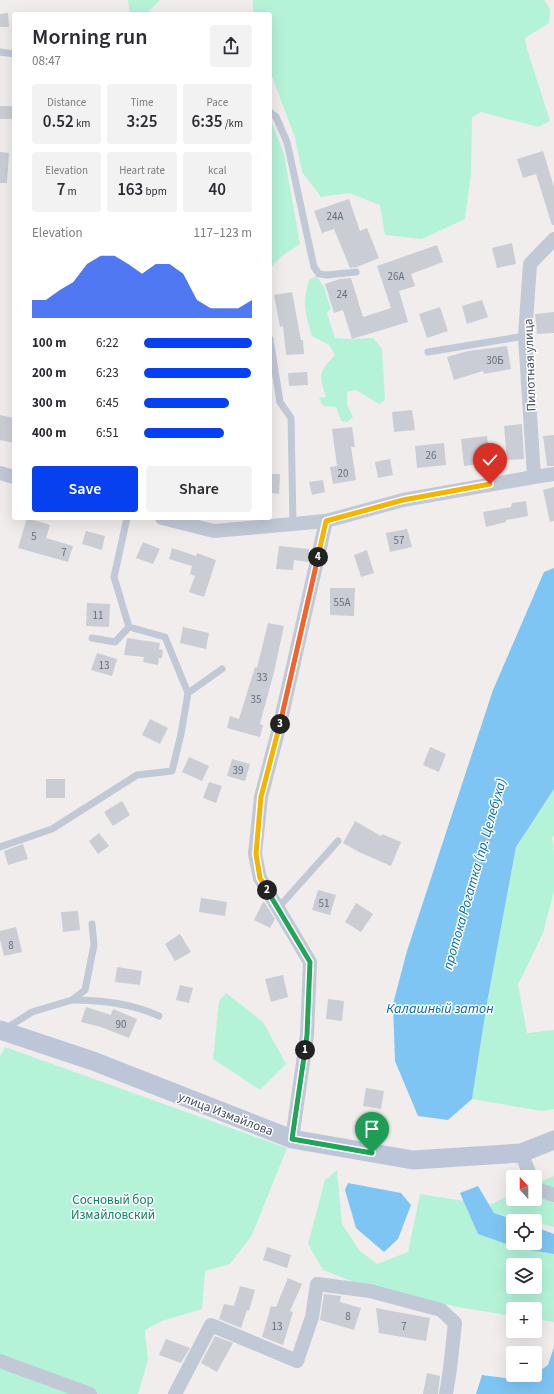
<!DOCTYPE html>
<meta charset="utf-8">
<style>
:root{--surface:#fff;--page:#f2f2f3;--text:#2b2b33;--muted:#7c7c81;--accent:#0740ef}
body{margin:0;font-family:"Source Sans 3",sans-serif;background:var(--page);color:var(--text);height:100vh;display:flex;flex-direction:column;font-size:15px;white-space:nowrap}
*{box-sizing:border-box;margin:0}
p{font-size:13px;color:var(--muted)}
.icon{flex:none;width:22px;height:22px;fill:none;stroke:currentColor;stroke-width:2;stroke-linecap:round;stroke-linejoin:round}
.map{position:relative;flex:1;overflow:hidden}
.sheet{position:absolute;left:12px;top:12px;width:260px;height:508px;display:flex;flex-direction:column;background:var(--surface);border-radius:4px;box-shadow:0 4px 16px #0002}
.sheet>*{flex:none}
.needle{width:26px;rotate:339deg}
.tools{position:absolute;left:506px;top:1170px;display:grid;gap:8px}
.tools a{display:grid;place-items:center;width:36px;height:36px;border-radius:4px;background:var(--surface);box-shadow:0 4px 16px #0002;font-size:20px}
.pin{position:absolute;display:grid;place-items:center;width:34px;height:34px;color:#fff;margin:-41px -17px;border-radius:50% 50% 50% 0;rotate:-45deg;box-shadow:0 0 4px #0007}
.pin .icon{rotate:45deg}
.km{position:absolute;width:20px;height:20px;margin:-10px;border-radius:50%;background:#222;color:#fff;font-size:11px;line-height:20px;text-align:center}
.round{display:grid;place-items:center;flex:none;width:42px;height:42px;border-radius:4px;background:var(--page)}
.overview{display:flex;align-items:center;justify-content:space-between;height:68px;padding:0 20px}
h1{font-size:22px;font-weight:600;line-height:30px}
.metrics{display:grid;grid-template-columns:repeat(3,1fr);gap:6px;height:68px;padding:4px 20px}
.metrics div{display:grid;align-content:center;border-radius:4px;background:var(--page);text-align:center}
.metrics b{font-size:17px;font-weight:600}
.metrics small{font-size:11px;font-weight:400}
.metrics p{font-size:11px}
.chart{height:112px;padding:8px 20px}
.chart p{display:flex;justify-content:space-between}
.chart svg{width:100%;height:72px;margin-top:4px;fill:var(--accent);opacity:.7}
.primary-button{display:flex;gap:8px;margin-top:auto;padding:8px 20px}
.primary-button a{flex:1;height:46px;border-radius:4px;background:var(--accent);color:#fff;font-size:16px;font-weight:600;line-height:46px;text-align:center}
.primary-button a+a{background:var(--page);color:var(--text)}
ul{padding:0 20px;list-style:none;font-size:13px}
li{display:grid;grid-template-columns:64px 48px 1fr;align-items:center;height:30px}
li i{height:10px;border-radius:5px;background:var(--accent)}
.map>svg:first-child{display:block}
.green{fill:#b5f3d9;fill-rule:evenodd}
.water{fill:#7ec5f4}
.building{fill:#cbcdd5}
.lines{fill:none;stroke-linecap:round;stroke-linejoin:round}
.lane{stroke:#c1c8d6;stroke-width:7}
.street{stroke:#c1c8d6;stroke-width:14}
.secondary{stroke:#bdc5d8;stroke-width:19}
.split-1-casing{stroke:#fff;stroke-width:8}
.split-2-casing{stroke:#fff;stroke-width:8}
.split-3-casing{stroke:#fff;stroke-width:8}
.split-4-casing{stroke:#fff;stroke-width:8}
.split-5-casing{stroke:#fff;stroke-width:8}
.split-1{stroke:#22a559;stroke-width:5}
.split-2{stroke:#22a559;stroke-width:5}
.split-3{stroke:#f5b400;stroke-width:5}
.split-4{stroke:#f0652b;stroke-width:5}
.split-5{stroke:#f5b400;stroke-width:5}
.labels{text-anchor:middle;stroke-width:3;stroke-linejoin:round;paint-order:stroke}
.number-label{font-size:11px;fill:#656c7a}
.street-label{font-size:13px;fill:#434b5c;stroke:#fff}
.park-label{font-size:13px;fill:#0d835f;stroke:#fff}
.water-label{font-size:14px;font-style:italic;fill:#006bb2;stroke:#fff}
</style>
<div class="map">
<svg width="554" height="1394" viewBox="0 0 554 1394">
<rect width="100%" height="100%" fill="#f0edec"/>
<g class="green">
<path d="M128,0h32l-14,14h-16z"/>
<path d="M253,0h291l6,9 -1,14 -24,15 2,11 23,72 -12,6 -57,-15 -9,5 -1,56 -6,46 -43,20 -37,-4 -5,-30 -31,-12 -28,4 -19,-25 -7,-34 -25,-67v-57h-17z"/>
<path d="M270,121l2,2 12,31 16,90 -18,12 -12,12z"/>
<path d="M316,276l8,11 7,22 -4,4 8,25 13,1 25,-1 9,11 3,51 -6,4 -23,-14 -9,2v13l6,12 -6,5 -6,-1 -5,-14 -13,-1 -4,-8 7,-1c-7,-23 -8,-24 9,-42l-6,-10 -17,-9c-7,-24 -10,-31 -3,-56z"/>
<path d="M554,789v46l-2,3 2,13v40l-11,42 -25,52 9,48 27,-3v79l-12,2 -70,-12 15,-96 29,-156z"/>
<path d="M226,993l37,29 23,42 -26,26 -47,-31 6,-58z"/>
<path d="M5,1047l282,101 -35,87 -22,29 -25,7 -3,38 -40,12 -17,9 3,30 -10,34h-138v-338z"/>
<path d="M337,1170l5,54 18,27 17,13 31,-12 12,-58 69,11 24,-11v5h22v-15l19,-8v51l-19,-5v-1h-6l-35,-8 -25,-1 49,36 36,6v68l-19,-3v-10h-22v7l-56,-9 -101,-24 -33,-13 -15,-26 17,-64zM513,1265h22v22h-22z"/>
</g>
<g class="water">
<path d="M554,568v221l-38,58 -29,156 -15,96 -24,21 -30,-4 -23,-55 -2,-57 14,-53 86,-261 51,-118z"/>
<path d="M348,1183l53,10 10,12 -13,34 -14,13 -28,-24 -11,-38z"/>
<path d="M478,1186l16,27 24,8h-5v22h22v-16l19,7v20l-36,-6 -40,-14 -18,-41z"/>
<path d="M554,1347v47h-78l6,-19 44,6 22,-16z"/>
</g>
<g class="building">
<path d="M8,13l1,14h-9v-13z"/>
<rect x="0" y="106" width="14" height="13"/>
<path d="M543,151l11,36v38h-2l-16,-51 -13,4 -6,-19z"/>
<path d="M0,152l9,1 -2,30h-7z"/>
<path d="M349,199l11,32 7,-3 12,30 -22,9 -7,1 -16,-39 -12,4 -8,-22z"/>
<path d="M512,243l4,21 -19,4 -5,-20z"/>
<path d="M437,245l6,17 -32,12 4,12 -16,5 9,31 -56,17 -9,-29 -9,3 -9,-29 15,-5 11,-1 12,39 28,-9 -14,-42z"/>
<path d="M292,292l9,48h2l1,14 -18,1 -3,-29 -3,1 -6,-32z"/>
<path d="M482,300l6,17 -21,7 -5,-18z"/>
<path d="M440,307l8,24 -21,7 -8,-24z"/>
<path d="M554,312v21l-17,1 -2,-20z"/>
<path d="M507,346l4,23 -27,5 -1,-3 -29,9 -7,-23 21,-6z"/>
<path d="M307,372l1,13 -19,1 -1,-13z"/>
<path d="M412,410l3,20 -21,2 -2,-20z"/>
<path d="M0,415l14,3v25l-14,-3z"/>
<path d="M522,424l2,35 -17,1 -3,-34z"/>
<path d="M352,427l3,20h-4l5,33 -23,4 -3,-17 7,-1 -5,-37z"/>
<path d="M554,435v31h-7l-4,-30z"/>
<path d="M487,436l3,27 -26,3 -3,-27z"/>
<path d="M444,443l2,22 -29,3 -2,-22z"/>
<path d="M390,459l3,16 -15,3 -3,-16z"/>
<path d="M270,474h10l-1,20 -9,-1z"/>
<path d="M323,480l2,12 -13,3 -3,-13z"/>
<path d="M554,487v34l-4,1 -7,-32z"/>
<path d="M526,501l2,15 -22,4v2l-20,5 -3,-15 28,-5 1,-4z"/>
<path d="M27,518l23,7 -4,13 27,8 -5,16 -50,-14z"/>
<path d="M407,529l5,18 -22,5 -4,-19z"/>
<path d="M86,531l19,5 -3,14 -20,-6z"/>
<path d="M143,542l17,7 -7,15 -17,-6z"/>
<path d="M279,546l30,3 -1,13 -14,-2 -1,10 -17,-1z"/>
<path d="M172,548l24,8 1,-3 19,7 -12,37 -15,-5 6,-16 -5,-2 2,-8 -23,-7z"/>
<path d="M367,550l7,23 -13,4 -7,-22z"/>
<path d="M330,588h25l-1,28 -24,-1z"/>
<path d="M87,603l23,1 -1,23 -23,-1z"/>
<path d="M268,623l16,3 -10,46 -14,52 3,1 -3,12 -33,-9 3,-12 9,3 16,-52 2,1z"/>
<path d="M183,627l26,6 -3,16 -26,-6z"/>
<path d="M127,638l33,5 -1,6 4,1 -1,8h-3l-1,7 -15,-3 1,-5 -20,-2z"/>
<path d="M97,653l20,6 -5,17 -21,-6z"/>
<path d="M150,719l18,9 -8,16 -18,-9z"/>
<path d="M430,747l16,7 -7,18 -16,-7z"/>
<path d="M189,757l20,9 -7,15 -20,-9z"/>
<path d="M232,759l18,5 -5,17 -18,-5z"/>
<rect x="46" y="779" width="19" height="19"/>
<path d="M209,782l13,4 -6,17 -13,-5z"/>
<path d="M122,801l8,14 -17,11 -9,-14z"/>
<path d="M355,821l26,15 1,-2 19,8 -10,24 -32,-14 -16,-9z"/>
<path d="M99,833l10,13 -11,8 -9,-13z"/>
<path d="M23,844l5,15 -20,6 -4,-14z"/>
<path d="M318,890l18,5 -6,20 -18,-5z"/>
<path d="M201,898l26,4 -2,14 -26,-4z"/>
<path d="M263,902l2,1 10,16 -5,9 -16,-8z"/>
<path d="M356,903l17,11 -12,18 -16,-10z"/>
<path d="M78,911l2,19 -17,2 -2,-20z"/>
<path d="M16,927l6,25 -18,4 -4,-17v-8z"/>
<path d="M180,934l11,18 -16,9 -10,-17z"/>
<path d="M117,967l25,4 -2,14 -25,-3z"/>
<path d="M283,975l5,22 -17,5 -6,-23z"/>
<path d="M180,985l13,3 -4,15 -13,-3z"/>
<path d="M328,999l16,2 -2,20 -16,-2z"/>
<path d="M86,1007l25,8 2,-6 24,10 -8,19 -28,-11 -20,-5z"/>
<path d="M366,1088l18,3 -3,18 -18,-3z"/>
<path d="M267,1247l24,8 -4,13 -24,-8z"/>
<path d="M288,1278l14,6 -12,27 3,1 -10,33 -21,-8 9,-31 5,1z"/>
<path d="M240,1286l15,4 -6,21 -2,-1 -6,18 -22,-9 5,-15 10,2z"/>
<path d="M324,1294l17,2 -1,6 21,6 -7,22 -34,-10z"/>
<path d="M376,1308l54,10 -4,23 -47,-8z"/>
<path d="M215,1336l18,7 -16,29 -16,-9z"/>
<path d="M166,1339l24,9 -9,15 -22,-8z"/>
<path d="M427,1373l13,3 -2,18h-15z"/>
</g>
<g class="lines">
<g class="lane">
<path d="M0,52l14,2"/>
<path d="M270,112l6,5 11,25 27,125 5,7 8,1 29,-3"/>
<path d="M270,339l10,63 11,16 2,107"/>
<path d="M428,352l97,-16"/>
<path d="M92,638l23,4 14,-15"/>
<path d="M188,693l34,-24"/>
<path d="M0,847l52,-18 85,-54 35,-4 9,-37 7,-41 -23,-56 -36,-10 -15,-50 13,-59"/>
<path d="M278,908l60,-67"/>
<path d="M72,1000c30,0 61,4 87,16"/>
<path d="M5,1029l27,-17 40,-12 13,-10 9,-45 -2,-21"/>
</g>
<g class="street">
<path d="M0,473l14,4"/>
<path d="M534,477l-9,-141 5,-72 24,-25"/>
<path d="M162,518l52,13 112,-10 77,-21 131,-23 20,-3"/>
<path d="M292,1139l15,-104 3,-73 -50,-84 -5,-24 6,-57 18,-69 47,-207"/>
<path d="M521,1153l10,24"/>
<path d="M535,1186l1,3 18,6"/>
<path d="M0,1361l90,33"/>
<path d="M175,1394l36,-69 86,36 15,-44 5,-33 53,7 71,19 14,13 -5,46 -4,25"/>
</g>
<path class="secondary" d="M0,1030l93,31 199,78 121,21 108,-7 33,-13"/>
</g>
<g class="lines">
<defs>
<path id="split-1" d="M305,1050l-13,89 80,14"/>
<path id="split-2" d="M267,890l43,72 -3,73 -2,15"/>
<path id="split-3" d="M267,890l-7,-12 -4,-24 5,-57 19,-73"/>
<path id="split-4" d="M280,724l38,-167"/>
<path id="split-5" d="M318,557l8,-36 77,-21 87,-16"/>
</defs>
<use href="#split-1" class="split-1-casing"/>
<use href="#split-2" class="split-2-casing"/>
<use href="#split-3" class="split-3-casing"/>
<use href="#split-4" class="split-4-casing"/>
<use href="#split-5" class="split-5-casing"/>
<use href="#split-1" class="split-1"/>
<use href="#split-2" class="split-2"/>
<use href="#split-3" class="split-3"/>
<use href="#split-4" class="split-4"/>
<use href="#split-5" class="split-5"/>
</g>
<g class="labels">
<g class="number-label">
<text x="335" y="220">24А</text>
<text x="396" y="280">26А</text>
<text x="342" y="298">24</text>
<text x="495" y="364">30Б</text>
<text x="431" y="459">26</text>
<text x="343" y="477">20</text>
<text x="34" y="540">5</text>
<text x="399" y="544">57</text>
<text x="64" y="556">7</text>
<text x="342" y="606">55А</text>
<text x="98" y="619">11</text>
<text x="104" y="669">13</text>
<text x="262" y="681">33</text>
<text x="256" y="703">35</text>
<text x="238" y="774">39</text>
<text x="324" y="907">51</text>
<text x="11" y="949">8</text>
<text x="121" y="1028">90</text>
<text x="348" y="1320">8</text>
<text x="277" y="1330">13</text>
<text x="404" y="1330">7</text>
</g>
<g class="street-label">
<text transform="translate(529 365) rotate(-92)" y="5">Пилотная улица</text>
<text transform="translate(226 1113) rotate(21)" y="5">улица Измайлова</text>
</g>
<g class="park-label">
<text x="113" y="1204">Сосновый бор<tspan x="113" dy="15">Измайловский</tspan></text>
</g>
<g class="water-label">
<text transform="translate(474 874) rotate(-74)" y="5">протока Рогатка (пр. Целебуха)</text>
<text x="440" y="1013">Калашный затон</text>
</g>
</g>
</svg>
<div class="tools">
<a><svg class="needle" viewBox="-14 -14 28 28"><path d="M0-13l5 13h-10z" fill="#e53935"/><path d="M0 13l5-13h-10z" fill="#7c7c81"/></svg></a>
<a><svg class="icon" aria-label="locate" viewBox="0 0 24 24"><circle cx="12" cy="12" r="6"/><path d="M12 2v4M12 18v4M2 12h4M18 12h4"/></svg></a>
<a><svg class="icon" aria-label="layers" viewBox="0 0 24 24"><path d="M12 4l9 5-9 5-9-5zM3 14l9 5 9-5"/></svg></a>
<a>+</a>
<a>−</a>
</div>
<div class="pin" style="left:372px;top:1153px;background:#1e9e55"><svg class="icon" aria-label="arrive" viewBox="0 0 24 24"><path d="M6 21V4h12l-3 4 3 4H6"/></svg></div>
<div class="pin" style="left:490px;top:484px;background:#d93025"><svg class="icon" aria-label="check" viewBox="0 0 24 24"><path d="M5 12l5 5 9-10"/></svg></div>
<b class="km" style="left:305px;top:1050px">1</b>
<b class="km" style="left:267px;top:890px">2</b>
<b class="km" style="left:280px;top:724px">3</b>
<b class="km" style="left:318px;top:557px">4</b>
<section class="sheet">
<div class="overview"><div><h1>Morning run</h1><p>08:47</p></div><a class="round"><svg class="icon" aria-label="share" viewBox="0 0 24 24"><path d="M12 15V3M7 8l5-5 5 5M5 13v7h14v-7"/></svg></a></div>
<div class="metrics">
<div><p>Distance</p><b>0.52<small> km</small></b></div>
<div><p>Time</p><b>3:25</b></div>
<div><p>Pace</p><b>6:35<small> /km</small></b></div>
</div>
<div class="metrics">
<div><p>Elevation</p><b>7<small> m</small></b></div>
<div><p>Heart rate</p><b>163<small> bpm</small></b></div>
<div><p>kcal</p><b>40</b></div>
</div>
<div class="chart"><p><span>Elevation</span>117–123 m</p>
<svg viewBox="0 0 160 44" preserveAspectRatio="none"><path d="M0 44V33L10 33L20 27L30 22L40 11L50 6L60 6L70 11L80 17L90 11L100 11L110 17L120 33L130 38L140 38L150 38L160 33V44z"/></svg>
</div>
<ul>
<li><b>100 m</b>6:22<i style="width:100%"></i></li>
<li><b>200 m</b>6:23<i style="width:99%"></i></li>
<li><b>300 m</b>6:45<i style="width:79%"></i></li>
<li><b>400 m</b>6:51<i style="width:74%"></i></li>
</ul>
<div class="primary-button"><a>Save</a><a>Share</a></div>
</section>
</div>
